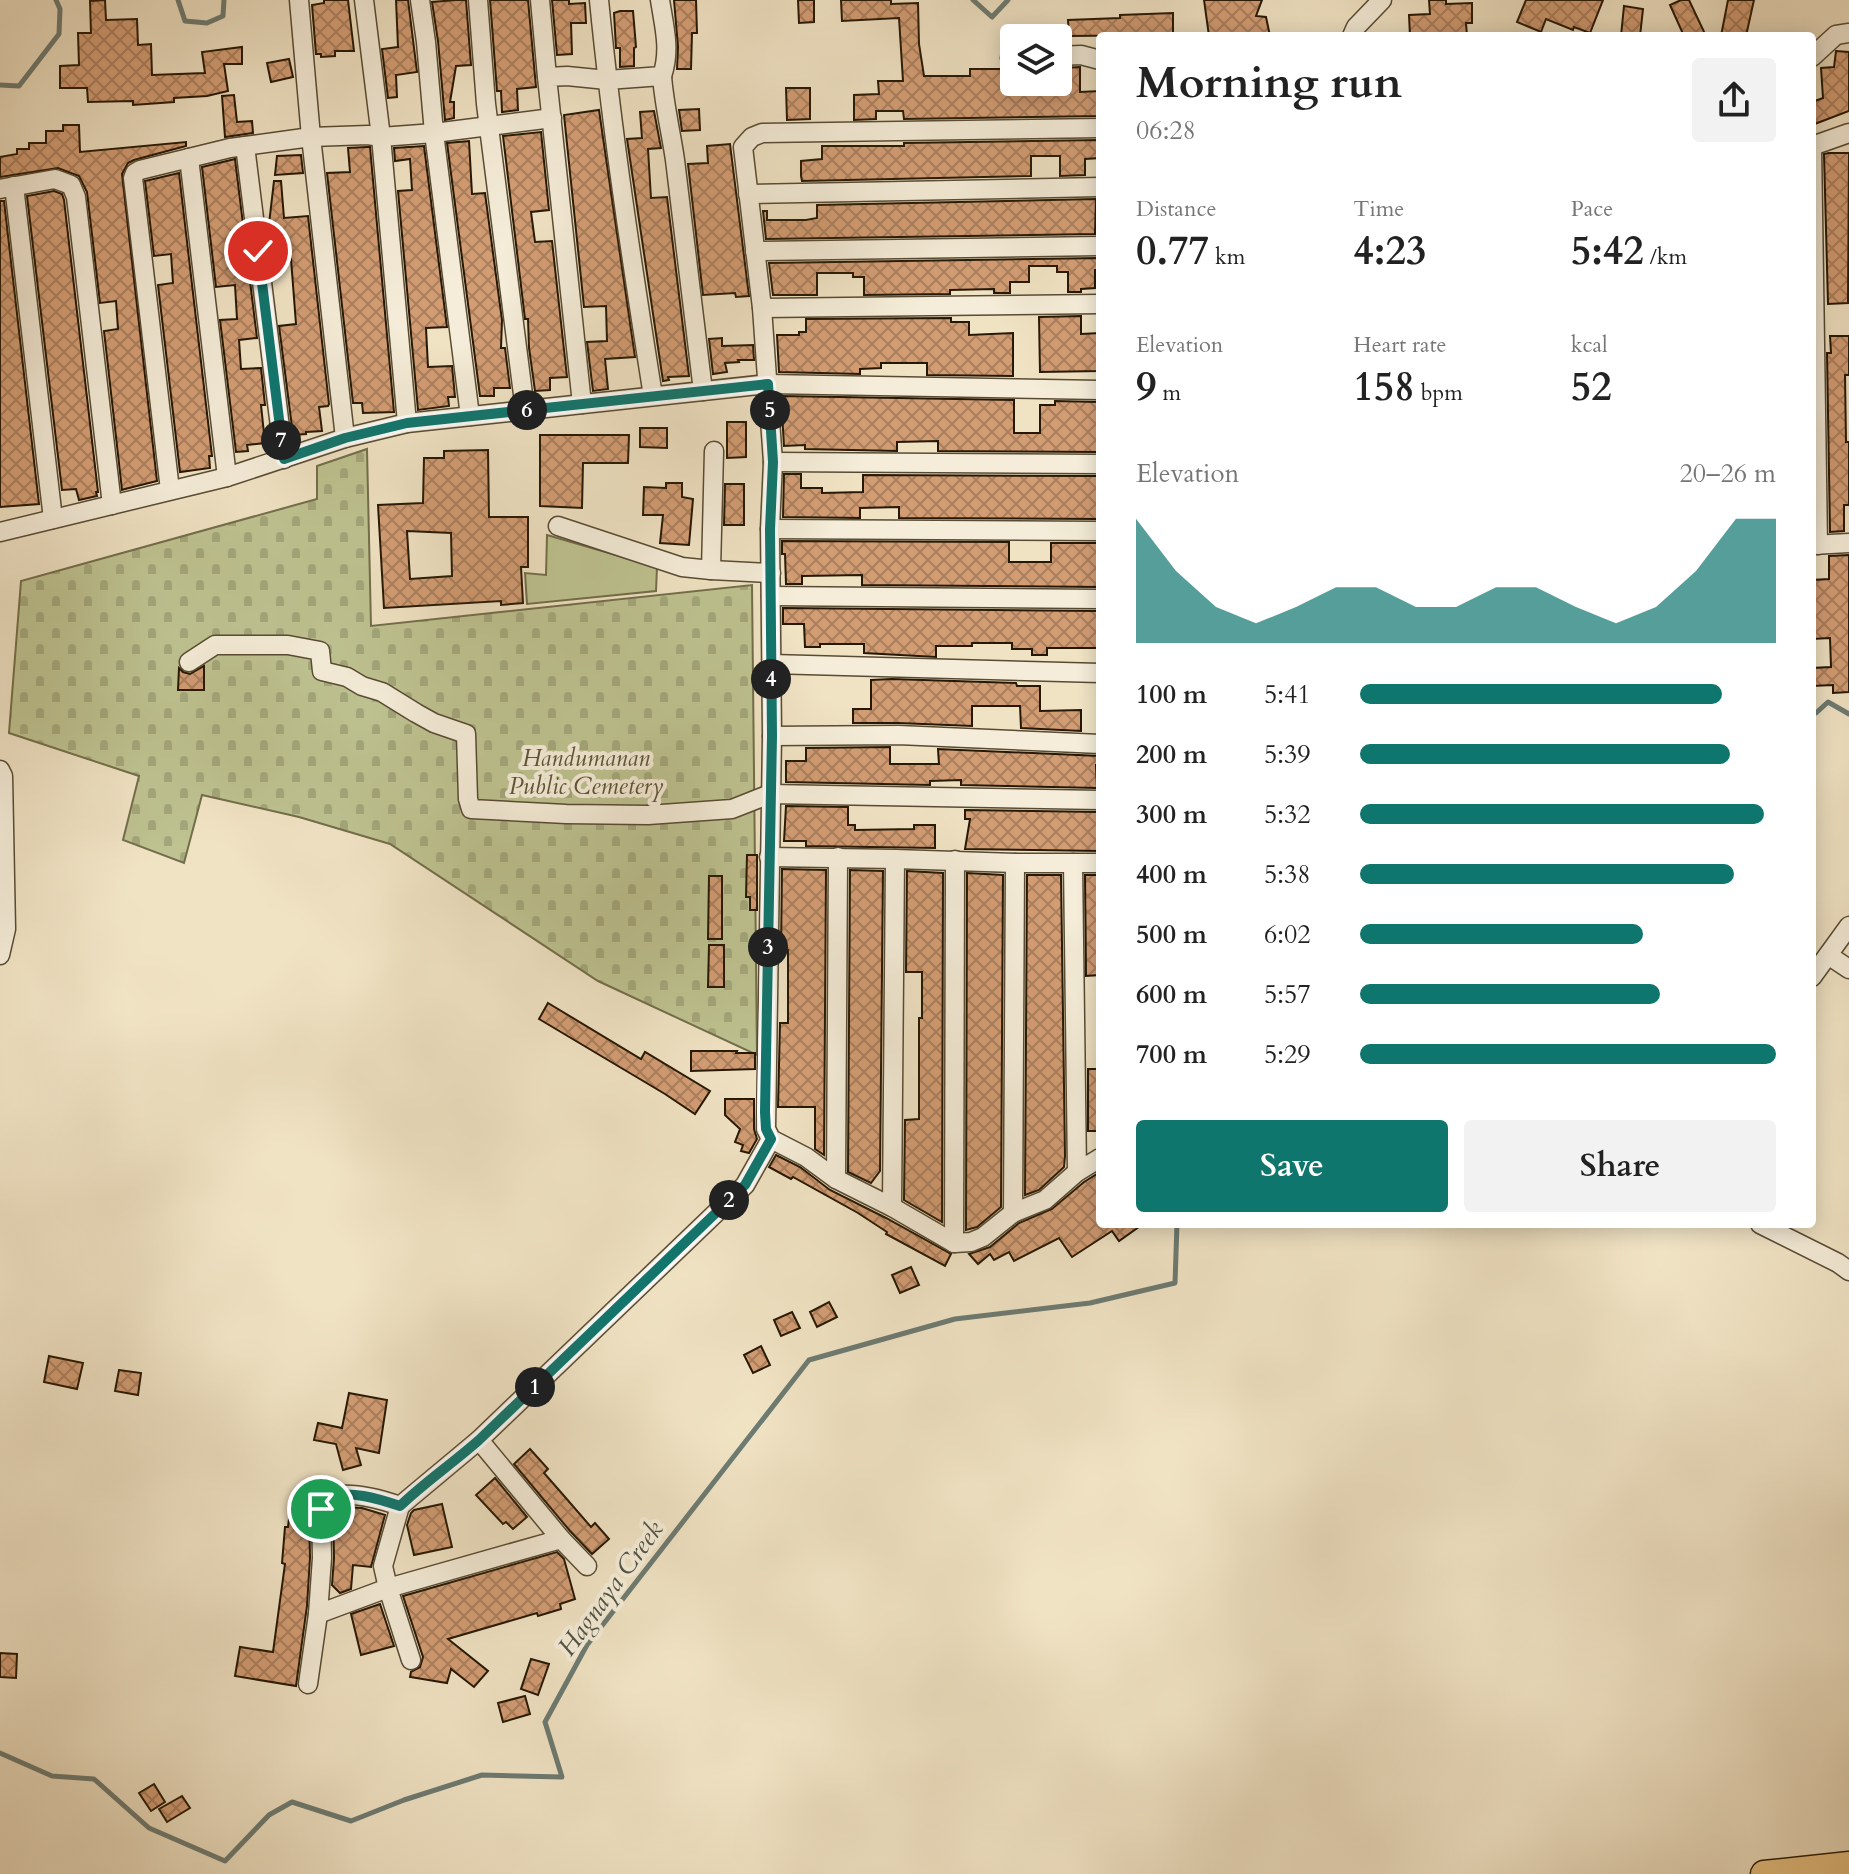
<!DOCTYPE html>
<meta charset="utf-8">
<style>
:root{--surface:#fff;--page:#f2f2f2;--text:#222;--muted:#767676;--accent:#0f766e}
body{margin:0;font-family:Cardo,serif;background:var(--page);color:var(--text);height:100vh;display:flex;flex-direction:column;font-size:30px;white-space:nowrap}
*{box-sizing:border-box;margin:0}
p{font-size:26px;color:var(--muted)}
.icon{flex:none;width:44px;height:44px;fill:none;stroke:currentColor;stroke-width:2;stroke-linecap:round;stroke-linejoin:round}
.map{position:relative;flex:1;overflow:hidden}
.drawer{position:absolute;left:1096px;top:32px;width:720px;height:1196px;display:flex;flex-direction:column;background:var(--surface);border-radius:8px;box-shadow:0 4px 20px #0003}
.drawer>*{flex:none}
.fabs{position:absolute;left:1000px;top:24px;display:grid;gap:16px}
.fabs a{display:grid;place-items:center;width:72px;height:72px;border-radius:8px;background:var(--surface);box-shadow:0 4px 20px #0003;font-size:40px}
.pin{position:absolute;display:grid;place-items:center;width:68px;height:68px;color:#fff;margin:-34px;border:4px solid #fff;border-radius:50%;box-shadow:0 2px 8px #0007}
.km{position:absolute;width:40px;height:40px;margin:-20px;border-radius:50%;background:#222;color:#fff;font-size:22px;line-height:40px;text-align:center}
.round{display:grid;place-items:center;flex:none;width:84px;height:84px;border-radius:8px;background:var(--page)}
.summary{display:flex;align-items:center;justify-content:space-between;height:136px;padding:0 40px}
h1{font-size:44px;font-weight:700;line-height:60px}
.stats{display:grid;grid-template-columns:repeat(3,1fr);gap:12px;height:136px;padding:8px 40px}
.stats div{display:grid;align-content:center}
.stats b{font-size:40px;font-weight:700}
.stats small{font-size:22px;font-weight:400}
.stats p{font-size:22px}
.chart{height:224px;padding:16px 40px}
.chart p{display:flex;justify-content:space-between}
.chart svg{width:100%;height:144px;margin-top:8px;fill:var(--accent);opacity:.7}
.cta{display:flex;gap:16px;margin-top:auto;padding:16px 40px}
.cta a{flex:1;height:92px;border-radius:8px;background:var(--accent);color:#fff;font-size:32px;font-weight:700;line-height:92px;text-align:center}
.cta a+a{background:var(--page);color:var(--text)}
ul{padding:0 40px;list-style:none;font-size:26px}
li{display:grid;grid-template-columns:128px 96px 1fr;align-items:center;height:60px}
li i{height:20px;border-radius:10px;background:var(--accent)}
.map>svg:first-child{display:block}
.cemetery{fill:url(#cemetery-stones);stroke:#726e4a;stroke-width:2}
.garden{fill:#bec391;stroke:#726e4a;stroke-width:2}
.lines{fill:none;stroke-linecap:round;stroke-linejoin:round}
.stream{stroke:#6d7b72;stroke-width:5}
.building{fill:url(#building-cross-hatch);stroke:#261804;stroke-width:2;fill-rule:evenodd}
.minor-casing{stroke:#584b34;stroke-width:21}
.highway-casing{stroke:#261804;stroke-width:29}
.minor{stroke:#f5edd9;stroke-width:18}
.highway{stroke:#e8c282;stroke-width:26}
.route-casing{stroke:#fff;stroke-width:16}
.route{stroke:#0f766e;stroke-width:10}
.labels{text-anchor:middle;stroke-width:8;stroke-linejoin:round;paint-order:stroke}
.park-label{font-size:24px;font-style:italic;fill:#5b5435;stroke:#f5edd9}
.water-label{font-size:26px;font-style:italic;fill:#505244;stroke:#f5edd9}
</style>
<div class="map">
<svg width="1849" height="1874" viewBox="0 0 1849 1874">
<defs>
<pattern id="cemetery-stones" width="16" height="16" patternUnits="userSpaceOnUse" patternTransform="scale(2)"><rect width="16" height="16" fill="#bec391"/><path d="M2 7V4a2 2 0 0 1 4 0v3zM10 15v-3a2 2 0 0 1 4 0v3z" fill="#a3a77b"/></pattern>
<pattern id="building-cross-hatch" width="8" height="8" patternUnits="userSpaceOnUse" patternTransform="scale(2)"><rect width="8" height="8" fill="#d39d74"/><path d="M0 0l8 8M0 8l8-8" fill="none" stroke="#ab7f5d"/></pattern>
</defs>
<rect width="100%" height="100%" fill="#f0e3c4"/>
<filter id="stains"><feTurbulence type="fractalNoise" baseFrequency=".0025" numOctaves="4"/><feColorMatrix values="0 0 0 0 .2 0 0 0 0 .09 0 0 0 0 .02 0 0 0 .5 -.17"/></filter>
<radialGradient id="worn" r=".72"><stop offset=".6" stop-color="#630" stop-opacity="0"/><stop offset="1" stop-color="#630" stop-opacity=".3"/></radialGradient>
<path class="cemetery" d="M367,449l4,177 381,-41 5,470 -159,-74 -208,-137 -91,-27 -97,-22 -18,68 -61,-23 16,-64 -130,-43 12,-152 296,-82v-33z"/>
<path class="garden" d="M547,535l110,32 -1,24 -129,13 -2,-31 21,2z"/>
<g class="lines">
<g class="stream">
<path d="M178,0l7,21 22,2 16,-7 1,-16"/>
<path d="M973,0l19,17 16,-17"/>
<path d="M0,85l19,1 40,-52 1,-25 -4,-9"/>
<path d="M1812,712l4,1 12,-11 21,12"/>
<path d="M0,1753l52,23 42,3 55,49 76,33 44,-46 23,-13 59,19 53,-21 78,-25 80,2 -17,-55 42,-77 222,-285 146,-41 135,-16 85,-20 2,-59"/>
</g>
</g>
<g class="building">
<path d="M105,0l1,20 31,-1 1,26 13,-1 1,31 53,-2 -3,-21 40,-5v17h-18l4,27 -21,5 -33,2v4l-41,3v-4l-45,1 -1,-14h-27v-22l19,-1 -1,-32h13l-1,-32z"/>
<path d="M324,0h24l6,51h-19v5l-14,1v-3h-5l-4,-49 12,-2z"/>
<path d="M396,0h12l9,72 -21,3 1,22 -9,1 -6,-49 16,-2z"/>
<path d="M456,0h10l5,65 -15,1 -6,36h4v16l-9,2 -7,-79 -6,-39z"/>
<path d="M490,0h38l8,87 -19,2 1,21 -16,2 -1,-21h-4z"/>
<path d="M552,0h17v4l16,-1 1,20h-15l1,31 -15,1z"/>
<path d="M674,0h22l1,33h-5l-1,36h-14l1,-22z"/>
<path d="M798,0h16v22l-15,1z"/>
<path d="M841,0h50v4l27,-1 1,41 5,32h46v-7h35l9,1v12l48,1v-15l18,-1v25l20,-1v25l-196,3 -1,-8h-27v8l-22,1v-25l25,-1 -1,-13h25l-4,-63 -57,3z"/>
<path d="M1204,0h58l-6,16 10,1 4,19h-61z"/>
<path d="M1429,0h17v4l26,-1v20h-6l1,13h-57l-1,-21 21,-1z"/>
<path d="M1526,0h77l-13,33 -16,-6 -1,3 -27,-11 -5,13 -24,-10z"/>
<path d="M1681,0h8l17,36h-22l-14,-31z"/>
<path d="M1728,0h26l-8,36h-25z"/>
<path d="M1624,6l19,3 -3,27h-19z"/>
<path d="M620,11h13l3,36 -2,1v18l-14,1v-19h-4l-2,-35z"/>
<path d="M1173,13v22l-104,1 -1,-16 52,-2v-3z"/>
<path d="M1836,51l13,1v59l-37,14v-23l11,-4 -2,-30 13,-1z"/>
<path d="M289,59l4,18 -22,5 -4,-19z"/>
<path d="M786,88h24v31l-23,1z"/>
<path d="M234,95l3,27 15,-1 1,12 -28,4 -3,-41z"/>
<path d="M699,109l1,21 -18,1 -3,-21z"/>
<path d="M599,110l36,247 -30,2 3,30 -15,2 -6,-49 20,-1 -1,-35 -22,1 -20,-192z"/>
<path d="M654,111l7,37 -13,1 3,49 16,-1 22,179 -21,1 1,3 -6,1 -36,-242 15,-1 -2,-26z"/>
<path d="M63,125h16l1,27 106,-10v4l-52,14 -6,3 -6,11 35,307 -32,8 -3,1 -18,-159 14,-2 -2,-28 -16,2 -13,-111 -8,-16 -21,-8 -58,9v-20l17,-3v-5h12v-6h17v-12h17z"/>
<path d="M541,132l8,78 -18,2 4,30 17,-1 15,136 -17,1v12l-15,1 -6,-43 -1,-29h-3l-22,-183z"/>
<path d="M1100,140v18l-15,1v16l-25,1v-20h-29v20l-229,5 -1,-5v-15l21,-2v-13h82v-3z"/>
<path d="M469,141l3,53 13,-1 17,127 -1,28h4l5,40h-16v8h-14l-33,-253z"/>
<path d="M730,144l19,152 -13,1 -1,-4 -32,2 -15,-131 20,-1 -1,-17z"/>
<path d="M424,146l23,181 -21,1 2,39 24,-1 3,31h-7l1,9 -31,4 -20,-219 14,-1 -2,-31 -15,2 -1,-13z"/>
<path d="M367,147h3l24,265 -31,1 -1,-10h-9l-26,-230 23,-1 -2,-24z"/>
<path d="M1829,153h20l-1,150 -20,1 -4,-150z"/>
<path d="M301,155l2,18 -28,2 2,-19z"/>
<path d="M235,159l22,179 -18,2 2,29 20,-1 4,37h-4l4,38 -18,2 1,6 -12,1 -16,-132 17,-1 -2,-34 -19,2 -14,-120z"/>
<path d="M179,173l33,283h-3l1,12 -30,4 -22,-187 15,-2 -2,-29 -17,2 -9,-75z"/>
<path d="M274,181h7l3,37 24,-2 21,188 -1,2 -9,1 3,24 -16,1v2l-13,1 -14,-109 17,-2 -5,-65 -20,2 -4,-37h2z"/>
<path d="M54,191l8,3 2,6 34,292h-2l1,4 -18,4 -3,-11 -14,1 -35,-294z"/>
<path d="M1096,199l-1,35 -329,5 -3,-28h4v9h39l11,-2v-13z"/>
<path d="M0,201h4l35,303 -39,3z"/>
<path d="M1100,258v12h-5v18l-14,1v3h-13v-20h-11v-6h-28v16h-19v11h-16v-4l-44,1v4l-86,1v-18h-11v-4h-36v22h-44l-4,-32z"/>
<path d="M1081,316v18l19,-1v38l-60,1 -1,-55z"/>
<path d="M951,318v4h18v13l44,-2v43l-86,-1v-12h-46v5l-21,1v5l-81,-2 -2,-37h22v-3h7v-13z"/>
<path d="M1830,336h19v39h-4l1,67h3v63h-5v26l-14,1 -3,-179h4z"/>
<path d="M722,338v8l31,-1 1,15h-16l1,2 -14,1 2,9 -14,2 -4,-35z"/>
<path d="M781,396l233,4v33h26v-28h15v-4l45,1v50l-162,-1v-10l-41,1v9l-92,-2v-4l-21,1z"/>
<path d="M727,422h19v35l-19,1z"/>
<path d="M640,428h27v20l-27,-1z"/>
<path d="M540,435h89l-1,28h-45l-1,45 -42,-2z"/>
<path d="M488,450l1,67h39v50h-7l2,36 -22,2v-4l-117,7 -6,-103 45,-2 1,-45h20v-7zM407,531l44,2 1,43 -42,3z"/>
<path d="M784,474h17v14h21v5l41,-1v-17l237,1v43l-201,-1v-11l-39,1v10l-77,-1z"/>
<path d="M666,483h16v14l11,2 -4,46 -29,-2 3,-28h-20l1,-28 22,1z"/>
<path d="M725,484h19v41h-20z"/>
<path d="M782,541l227,1v20h42v-19h49v44l-238,-2v-10l-60,1v8h-16l-1,-30h-3z"/>
<path d="M1849,555v137l-16,1v-8l-21,1v-18l19,-1 -1,-29 -18,1v-59l17,-1v-23z"/>
<path d="M783,608l317,3v37h-53v7h-15v-6h-20v-6h-40v3h-36v11l-72,-4v-9h-44v3h-15l-1,-23h-21z"/>
<path d="M204,666v24h-26l1,-22 4,4 7,2z"/>
<path d="M892,679l124,4 1,3h23v25l41,-1v21l-60,-3 -1,-22h-48v20l-74,-3h-45v-14h18v-29z"/>
<path d="M890,747v17h49l-1,-15 162,7v9h-4l1,23 -136,-3v-5l-31,1v4l-144,-3v-21h20v-13z"/>
<path d="M786,806l62,1v18h7v5l59,-1v-4h21v23l-129,-2v-5h-22z"/>
<path d="M965,810l135,2v39l-135,-2 5,-30h-5z"/>
<path d="M747,855h10v55h-7v-13h-4z"/>
<path d="M782,869l44,1 -2,285 -9,-6v-42h-37l2,-84h8v-73h-7z"/>
<path d="M850,870l33,1 -3,300 -9,12 -23,-11z"/>
<path d="M907,871l36,2 -1,349 -38,-22 1,-80 14,-1v-101h3v-46h-16z"/>
<path d="M967,873l36,2 -2,332 -24,20 -11,3z"/>
<path d="M1027,875h34l4,281 -1,11 -25,23 -14,5z"/>
<path d="M1085,875h15v100l-14,1z"/>
<path d="M709,876h13v63h-14z"/>
<path d="M709,945h15v42h-16z"/>
<path d="M548,1003l93,56 4,-7 65,39 -15,23 -30,-20 -126,-75z"/>
<path d="M691,1051h46l-1,2h19v16l-64,2z"/>
<rect x="1088" y="1069" width="12" height="62"/>
<path d="M725,1099h29v30l3,10 -8,14 -8,-2 2,-6 -8,-3 5,-13 -15,-14z"/>
<path d="M776,1155l24,12 30,23 56,28 65,36 -6,12 -59,-32 1,-2 -29,-19 -65,-36 -2,2 -22,-12z"/>
<path d="M1100,1172v52h43l-24,17 -7,-10 -40,26 -13,-19 -45,23 -5,-9 -15,8 -4,-6 -12,10 -9,-10 21,-7 29,-24 33,-14 32,-27z"/>
<path d="M911,1267l8,18 -19,8 -8,-18z"/>
<path d="M829,1302l8,15 -20,10 -7,-15z"/>
<path d="M792,1312l8,16 -19,8 -7,-16z"/>
<path d="M761,1346l9,19 -17,8 -9,-18z"/>
<path d="M49,1356l34,7 -6,26 -33,-7z"/>
<path d="M119,1370l22,3 -3,22 -23,-4z"/>
<path d="M349,1393l38,7 -8,53 -23,-5 5,17 -18,5 -7,-26 -22,-4 4,-17 24,5z"/>
<path d="M530,1449l18,20 -4,4 21,24 26,30 4,-4 14,16 -17,15 -22,-23 -56,-67z"/>
<path d="M495,1478l32,39 -14,12 -7,-7 -3,2 -27,-29z"/>
<path d="M292,1494l22,2 -5,13 1,49 -3,48 -11,80 -61,-10 5,-29 33,5 12,-88 -3,-1 3,-36h3z"/>
<path d="M442,1504l10,43 -38,8 -7,-30 4,-12 3,-3z"/>
<path d="M344,1507l18,1 23,7 -14,52 -18,-2 -2,24 -11,4 -8,-8 2,-27 -1,-46 2,-4z"/>
<path d="M557,1552l7,7 11,40 -15,5 1,5 -23,7 -1,-3 -89,26 40,32 -14,16 -23,-18 -4,14 -37,-6 1,-5 9,-5 3,-10 -20,-61z"/>
<path d="M380,1604l14,42 -33,9 -10,-41z"/>
<path d="M0,1653l17,1 -1,24 -16,-1z"/>
<path d="M531,1659l18,5 -11,31 -17,-6z"/>
<path d="M525,1696l5,18 -27,8 -5,-19z"/>
<path d="M154,1784l11,18 -14,9 -12,-18z"/>
<path d="M182,1796l8,12 -23,14 -8,-13z"/>
</g>
<g class="lines">
<defs>
<g id="minor">
<path d="M299,0l12,137 34,301"/>
<path d="M364,0l17,137 26,286"/>
<path d="M420,0l6,42 8,91 36,283"/>
<path d="M478,0l8,104 39,306"/>
<path d="M540,0l7,77"/>
<path d="M599,0c13,133 33,264 54,396"/>
<path d="M1352,36l4,-9 26,-27"/>
<path d="M1058,56l23,-1 19,5"/>
<path d="M1812,57l24,-22 13,-2"/>
<path d="M1010,58h4"/>
<path d="M662,76c2,28 9,56 13,84l28,231"/>
<path d="M1100,128l-338,5 -10,4 -9,10 19,161 11,154 -3,67 2,207 -6,393 5,10 35,18 30,22 56,28 62,36 17,-1 12,-5 30,-24 32,-13 32,-28 23,-14"/>
<path d="M245,146l39,313"/>
<path d="M1812,146l6,399"/>
<path d="M1812,146l37,-13"/>
<path d="M189,158l38,319"/>
<path d="M14,186l39,333"/>
<path d="M0,189l55,-10 16,6 5,12 36,308"/>
<path d="M748,194l352,-7"/>
<path d="M755,251l345,-5"/>
<path d="M762,308l338,-4"/>
<path d="M582,404l-35,-327 20,-1 40,4 55,-4c9,-26 2,-50 -2,-76"/>
<path d="M773,462l327,2"/>
<path d="M170,490l-37,-312 2,-5 5,-3 90,-22 81,-11 57,-2 13,2 53,-4 118,-15"/>
<path d="M558,526l124,41 29,3 60,3"/>
<path d="M770,529l330,2"/>
<path d="M0,532l227,-55 118,-39 62,-15 361,-39 332,6"/>
<path d="M1812,545l37,-2"/>
<path d="M711,570l3,-119"/>
<path d="M771,596l329,3"/>
<path d="M189,662l26,-17h73l32,6 2,20 25,6 15,9 20,6 34,21 18,10 32,11 2,65 3,10 95,5 82,1 84,-6 38,-15 330,6"/>
<path d="M771,664l329,9"/>
<path d="M772,736l126,-1 202,9"/>
<path d="M0,770l3,6 3,153 -6,26"/>
<path d="M769,857l126,2 120,4h85"/>
<path d="M1073,863l4,309"/>
<path d="M1828,955l21,14"/>
<path d="M1812,977l37,-51"/>
<path d="M836,1179l2,-322"/>
<path d="M892,1207l3,-348"/>
<path d="M1013,1213l2,-350"/>
<path d="M1760,1224l78,39 11,8"/>
<path d="M954,1243l1,-383"/>
<path d="M479,1440l82,99"/>
<path d="M400,1506l-17,60 5,22 23,72"/>
<path d="M318,1614l70,-26 173,-49 26,27"/>
<path d="M308,1684l10,-70 4,-56 -1,-49 6,-11c20,-8 53,1 73,8l79,-66 266,-255 26,-46"/>
</g>
<path id="highway" d="M1764,1874l85,-9"/>
</defs>
<use href="#minor" class="minor-casing"/>
<use href="#highway" class="highway-casing"/>
<use href="#minor" class="minor"/>
<use href="#highway" class="highway"/>
</g>
<g class="lines">
<defs>
<path id="route" d="M258,251l26,208 61,-21 62,-15 361,-39 5,78 -3,67 2,207 -7,376 1,17 5,10 -26,46 -266,255c-26,23 -54,42 -79,66 -21,-7 -52,-17 -73,-8l-6,11"/>
</defs>
<use href="#route" class="route-casing"/>
<use href="#route" class="route"/>
</g>
<g class="labels">
<g class="park-label">
<text x="586" y="766">Handumanan<tspan x="586" dy="28">Public Cemetery</tspan></text>
</g>
<g class="water-label">
<text transform="translate(610 1588) rotate(-54)" y="9">Hagnaya Creek</text>
</g>
</g>
<rect width="100%" height="100%" filter="url(#stains)"/>
<rect width="100%" height="100%" fill="url(#worn)"/>
</svg>
<div class="fabs">
<a><svg class="icon" aria-label="layers" viewBox="0 0 24 24"><path d="M12 4l9 5-9 5-9-5zM3 14l9 5 9-5"/></svg></a>
</div>
<div class="pin" style="left:321px;top:1509px;background:#1e9e55"><svg class="icon" aria-label="arrive" viewBox="0 0 24 24"><path d="M6 21V4h12l-3 4 3 4H6"/></svg></div>
<div class="pin" style="left:258px;top:251px;background:#d93025"><svg class="icon" aria-label="check" viewBox="0 0 24 24"><path d="M5 12l5 5 9-10"/></svg></div>
<b class="km" style="left:535px;top:1387px">1</b>
<b class="km" style="left:729px;top:1200px">2</b>
<b class="km" style="left:768px;top:947px">3</b>
<b class="km" style="left:771px;top:679px">4</b>
<b class="km" style="left:770px;top:410px">5</b>
<b class="km" style="left:527px;top:410px">6</b>
<b class="km" style="left:281px;top:440px">7</b>
<section class="drawer">
<div class="summary"><div><h1>Morning run</h1><p>06:28</p></div><a class="round"><svg class="icon" aria-label="share" viewBox="0 0 24 24"><path d="M12 15V3M7 8l5-5 5 5M5 13v7h14v-7"/></svg></a></div>
<div class="stats">
<div><p>Distance</p><b>0.77<small> km</small></b></div>
<div><p>Time</p><b>4:23</b></div>
<div><p>Pace</p><b>5:42<small> /km</small></b></div>
</div>
<div class="stats">
<div><p>Elevation</p><b>9<small> m</small></b></div>
<div><p>Heart rate</p><b>158<small> bpm</small></b></div>
<div><p>kcal</p><b>52</b></div>
</div>
<div class="chart"><p><span>Elevation</span>20–26 m</p>
<svg viewBox="0 0 160 44" preserveAspectRatio="none"><path d="M0 44V6L10 22L20 33L30 38L40 33L50 27L60 27L70 33L80 33L90 27L100 27L110 33L120 38L130 33L140 22L150 6L160 6V44z"/></svg>
</div>
<ul>
<li><b>100 m</b>5:41<i style="width:87%"></i></li>
<li><b>200 m</b>5:39<i style="width:89%"></i></li>
<li><b>300 m</b>5:32<i style="width:97%"></i></li>
<li><b>400 m</b>5:38<i style="width:90%"></i></li>
<li><b>500 m</b>6:02<i style="width:68%"></i></li>
<li><b>600 m</b>5:57<i style="width:72%"></i></li>
<li><b>700 m</b>5:29<i style="width:100%"></i></li>
</ul>
<div class="cta"><a>Save</a><a>Share</a></div>
</section>
</div>
